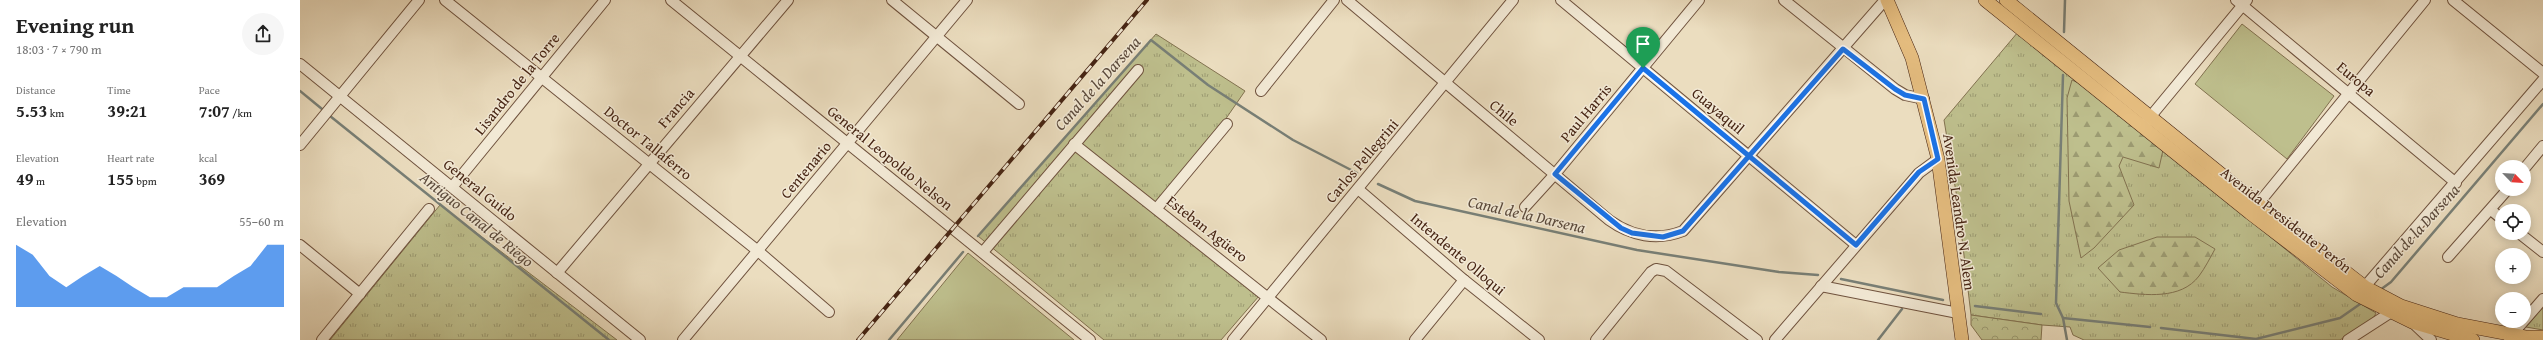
<!DOCTYPE html>
<meta charset="utf-8">
<style>
:root{--surface:#fff;--page:#f6f6f6;--text:#222;--muted:#767676;--accent:#1a73e8}
body{margin:0;font-family:"Gentium Book Plus",serif;background:var(--page);color:var(--text);height:100vh;display:flex;flex-direction:column;font-size:15px;white-space:nowrap}
*{box-sizing:border-box;margin:0}
p{font-size:13px;color:var(--muted)}
.icon{flex:none;width:22px;height:22px;fill:none;stroke:currentColor;stroke-width:2;stroke-linecap:round;stroke-linejoin:round}
.map{position:relative;flex:1;overflow:hidden}
.side{display:flex;flex-direction:column;background:var(--surface);width:300px}
.side>*{flex:none}
.needle{width:26px;rotate:115deg}
.fabs{position:absolute;left:2195px;top:160px;display:grid;gap:8px}
.fabs a{display:grid;place-items:center;width:36px;height:36px;border-radius:50%;background:var(--surface);box-shadow:0 2px 10px #0003;font-size:20px}
.pin{position:absolute;display:grid;place-items:center;width:34px;height:34px;color:#fff;margin:-41px -17px;border-radius:50% 50% 50% 0;rotate:-45deg;box-shadow:0 0 4px #0007}
.pin .icon{rotate:45deg}
.round{display:grid;place-items:center;flex:none;width:42px;height:42px;border-radius:21px;background:var(--page)}
.headline{display:flex;align-items:center;justify-content:space-between;height:68px;padding:0 16px}
h1{font-size:22px;font-weight:800;line-height:30px}
.figures{display:grid;grid-template-columns:repeat(3,1fr);gap:6px;height:68px;padding:4px 16px}
.figures div{display:grid;align-content:center}
.figures b{font-size:17px;font-weight:800}
.figures small{font-size:11px;font-weight:400}
.figures p{font-size:11px}
.chart{height:112px;padding:8px 16px}
.chart p{display:flex;justify-content:space-between}
.chart svg{width:100%;height:72px;margin-top:4px;fill:var(--accent);opacity:.7}
main{display:flex;flex:1;min-height:0}
.map>svg:first-child{display:block}
.grass{fill:url(#grass-tufts);stroke:#827250}
.forest{fill:url(#forest-firs);stroke:#827250}
.park{fill:url(#park-crowns);stroke:#827250}
.garden{fill:#bebf8d;stroke:#827250}
.lines{fill:none;stroke-linecap:round;stroke-linejoin:round}
.stream{stroke:#787f76;stroke-width:2.5}
.minor-casing{stroke:#6f523e;stroke-width:12}
.major-casing{stroke:#462413;stroke-width:14}
.minor{stroke:#f2e9d5;stroke-width:10}
.major{stroke:#e6be80;stroke-width:13}
.rail-casing{stroke:#462413;stroke-width:4}
.rail{stroke:#f2e9d5;stroke-width:2.5;stroke-dasharray:8;stroke-linecap:butt}
.route-casing{stroke:#fff;stroke-width:8}
.route{stroke:#1a73e8;stroke-width:5}
.labels{text-anchor:middle;stroke-width:3;stroke-linejoin:round;paint-order:stroke}
.street-label{font-size:15px;fill:#462413;stroke:#f2e9d5}
.water-label{font-size:16px;font-style:italic;fill:#5b4a3c;stroke:#f2e9d5}
</style>
<main>
<section class="side">
<div class="headline"><div><h1>Evening run</h1><p>18:03 · 7 × 790 m</p></div><a class="round"><svg class="icon" aria-label="share" viewBox="0 0 24 24"><path d="M12 15V3M7 8l5-5 5 5M5 13v7h14v-7"/></svg></a></div>
<div class="figures">
<div><p>Distance</p><b>5.53<small> km</small></b></div>
<div><p>Time</p><b>39:21</b></div>
<div><p>Pace</p><b>7:07<small> /km</small></b></div>
</div>
<div class="figures">
<div><p>Elevation</p><b>49<small> m</small></b></div>
<div><p>Heart rate</p><b>155<small> bpm</small></b></div>
<div><p>kcal</p><b>369</b></div>
</div>
<div class="chart"><p><span>Elevation</span>55–60 m</p>
<svg viewBox="0 0 160 44" preserveAspectRatio="none"><path d="M0 44V6L10 12L20 25L30 32L40 25L50 19L60 25L70 32L80 38L90 38L100 32L110 32L120 32L130 25L140 19L150 6L160 6V44z"/></svg>
</div>
</section>
<div class="map">
<svg width="2243" height="340" viewBox="0 0 2243 340">
<defs>
<pattern id="grass-tufts" width="24" height="20" patternUnits="userSpaceOnUse"><rect width="24" height="20" fill="#bebf8d"/><path d="M3 7l-1-3M5 7V3M7 7l1-3M15 17l-1-3M17 17v-4M19 17l1-3" fill="none" stroke="#9c9b72"/></pattern>
<pattern id="forest-firs" width="22" height="20" patternUnits="userSpaceOnUse"><rect width="22" height="20" fill="#bebf8d"/><path d="M5 1l3.5 6h-7zM16 11l3.5 6h-7z" fill="#9c9b72"/></pattern>
<pattern id="park-crowns" width="20" height="18" patternUnits="userSpaceOnUse"><rect width="20" height="18" fill="#bebf8d"/><path d="M2 6a3 3 0 1 1 6 0M12 15a3 3 0 1 1 6 0" fill="none" stroke="#9c9b72"/></pattern>
</defs>
<rect width="100%" height="100%" fill="#ebddbf"/>
<filter id="stains"><feTurbulence type="fractalNoise" baseFrequency=".005" numOctaves="4"/><feColorMatrix values="0 0 0 0 .2 0 0 0 0 .09 0 0 0 0 .02 0 0 0 .5 -.17"/></filter>
<radialGradient id="worn" r=".72"><stop offset=".6" stop-color="#630" stop-opacity="0"/><stop offset="1" stop-color="#630" stop-opacity=".3"/></radialGradient>
<g class="grass">
<path d="M1718,32l314,255 44,26 -2,4 -34,23h-256l-11,-5 -3,-8 -28,-2 -71,-10 -13,-111 -14,-84z"/>
<path d="M856,34l89,57 -20,29 -76,90 110,86 -38,44h-117l-126,-104z"/>
<path d="M140,205l177,135h-287z"/>
<path d="M2243,307v23l-17,-3z"/>
</g>
<g class="forest">
<path d="M1772,80l13,6 78,64 -4,18 -36,-11 -4,9 15,39 -40,43 -13,10 -12,-57 -2,-103z"/>
<path d="M1857,237h38l20,12c-5,9 -10,19 -16,27 -18,24 -54,19 -79,16l-22,-24 21,-18z"/>
</g>
<path class="park" d="M1671,315l71,10 -1,15h-59l-11,-15z"/>
<g class="garden">
<path d="M1942,24l92,72 -47,63 -92,-75z"/>
<path d="M668,253l106,87h-177z"/>
</g>
<g class="lines">
<g class="stream">
<path d="M1764,32l1,-32"/>
<path d="M1763,75l-7,228 7,15 4,22"/>
<path d="M0,91l22,18"/>
<path d="M30,116l279,224"/>
<path d="M1078,184l37,17 222,49 142,22 39,3"/>
<path d="M678,236l173,-196 57,45 85,55 64,33"/>
<path d="M1541,279l102,21"/>
<path d="M2080,290l11,-8 152,-178"/>
<path d="M1675,306l66,8"/>
<path d="M1763,318l87,9"/>
<path d="M1861,328l95,11 84,-21 23,-16"/>
<path d="M589,340l74,-88"/>
<path d="M1578,340l24,-31"/>
</g>
<defs>
<g id="minor">
<path d="M145,0l313,251 71,61"/>
<path d="M371,0l419,340"/>
<path d="M592,0l127,104"/>
<path d="M1047,0l262,220c22,16 48,21 74,11l202,-231"/>
<path d="M1261,0l295,245"/>
<path d="M1484,0l111,89 10,6 19,4"/>
<path d="M1936,0l220,183"/>
<path d="M2153,0l90,73"/>
<path d="M0,64l340,276"/>
<path d="M961,91l73,-91"/>
<path d="M1846,122l101,-122"/>
<path d="M774,144l247,196"/>
<path d="M0,145l119,-145"/>
<path d="M2224,169l19,-23"/>
<path d="M153,186l152,-186"/>
<path d="M1058,189l106,91 75,60"/>
<path d="M1225,207l30,-33 144,-174"/>
<path d="M857,208l70,-84"/>
<path d="M1954,209l171,-209"/>
<path d="M2191,210l11,9"/>
<path d="M2219,233l24,19"/>
<path d="M0,245l60,49"/>
<path d="M683,252l155,-182"/>
<path d="M2148,257l60,-68"/>
<path d="M257,273l231,-273"/>
<path d="M1521,286l137,27"/>
<path d="M2061,291l182,-211"/>
<path d="M2112,322l19,18"/>
<path d="M2209,338l34,-39"/>
<path d="M22,340l107,-131"/>
<path d="M383,340l284,-340"/>
<path d="M933,340l280,-340"/>
<path d="M1115,340l49,-60"/>
<path d="M1296,340l55,-68 5,-3 10,2 91,69"/>
<path d="M1475,340l144,-167 19,-14"/>
<path d="M2048,340l48,-31"/>
</g>
<g id="major">
<path d="M1587,0l25,58 26,101 24,181"/>
<path d="M1685,0l265,213 107,82 55,27 61,18"/>
<path d="M1706,0l252,204 107,83 36,19 56,18 68,13h18"/>
</g>
</defs>
<use href="#minor" class="minor-casing"/>
<use href="#major" class="major-casing"/>
<use href="#minor" class="minor"/>
<use href="#major" class="major"/>
<defs>
<path id="rail" d="M558,340l289,-340"/>
</defs>
<use href="#rail" class="rail-casing"/>
<use href="#rail" class="rail"/>
</g>
<g class="lines">
<defs>
<path id="route" d="M1343,68l-88,106 66,54 11,5 31,4 20,-6 160,-182 52,40 10,6 19,4 14,60 -19,13 -63,73 -213,-177"/>
</defs>
<use href="#route" class="route-casing"/>
<use href="#route" class="route"/>
</g>
<g class="labels">
<g class="street-label">
<text transform="translate(2056 79) rotate(40)" y="5">Europa</text>
<text transform="translate(217 84) rotate(-51)" y="5">Lisandro de la Torre</text>
<text transform="translate(376 108) rotate(-49)" y="5">Francia</text>
<text transform="translate(1418 111) rotate(40)" y="5">Guayaquil</text>
<text transform="translate(1204 113) rotate(39)" y="5">Chile</text>
<text transform="translate(1286 113) rotate(-50)" y="5">Paul Harris</text>
<text transform="translate(348 143) rotate(39)" y="5">Doctor Tallaferro</text>
<text transform="translate(590 158) rotate(39)" y="5">General Leopoldo Nelson</text>
<text transform="translate(1062 161) rotate(-50)" y="5">Carlos Pellegrini</text>
<text transform="translate(506 170) rotate(-50)" y="5">Centenario</text>
<text transform="translate(180 190) rotate(39)" y="5">General Guido</text>
<text transform="translate(1659 212) rotate(82)" y="5">Avenida Leandro N. Alem</text>
<text transform="translate(1986 220) rotate(38)" y="5">Avenida Presidente Perón</text>
<text transform="translate(907 229) rotate(38)" y="5">Esteban Agüero</text>
<text transform="translate(1158 254) rotate(40)" y="5">Intendente Olloqui</text>
</g>
<g class="water-label">
<text transform="translate(797 83) rotate(-48)" y="6">Canal de la Darsena</text>
<text transform="translate(1227 214) rotate(13)" y="6">Canal de la Darsena</text>
<text transform="translate(177 219) rotate(39)" y="6">Antiguo Canal de Riego</text>
<text transform="translate(2116 231) rotate(-48)" y="6">Canal de la Darsena</text>
</g>
</g>
<rect width="100%" height="100%" filter="url(#stains)"/>
<rect width="100%" height="100%" fill="url(#worn)"/>
</svg>
<div class="fabs">
<a><svg class="needle" viewBox="-14 -14 28 28"><path d="M0-13l5 13h-10z" fill="#e53935"/><path d="M0 13l5-13h-10z" fill="#767676"/></svg></a>
<a><svg class="icon" aria-label="locate" viewBox="0 0 24 24"><circle cx="12" cy="12" r="6"/><path d="M12 2v4M12 18v4M2 12h4M18 12h4"/></svg></a>
<a>+</a>
<a>−</a>
</div>
<div class="pin" style="left:1343px;top:68px;background:#1e9e55"><svg class="icon" aria-label="arrive" viewBox="0 0 24 24"><path d="M6 21V4h12l-3 4 3 4H6"/></svg></div>
</div>
</main>
